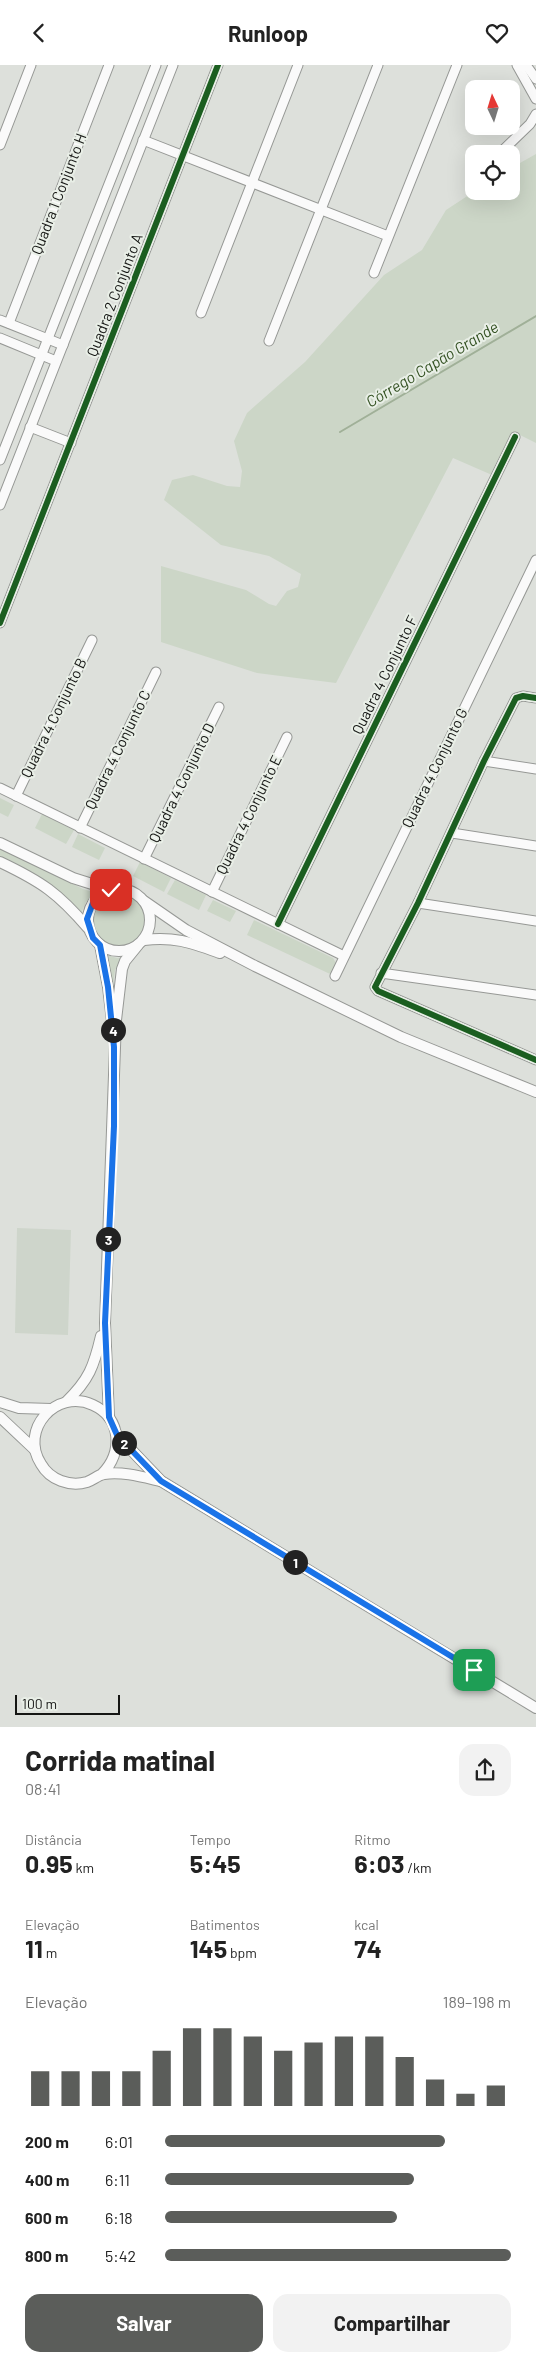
<!DOCTYPE html>
<html lang="pt">
<meta charset="utf-8">
<style>
:root{--surface:#fff;--page:#f2f2f2;--text:#222;--muted:#767676;--accent:#5b5d5a}
body{margin:0;font-family:Barlow,sans-serif;background:var(--page);color:var(--text);height:100vh;display:flex;flex-direction:column;font-size:19px;white-space:nowrap}
*{box-sizing:border-box;margin:0}
p{font-size:16px;color:var(--muted)}
.icon{flex:none;width:28px;height:28px;fill:none;stroke:currentColor;stroke-width:2;stroke-linecap:round;stroke-linejoin:round}
.map{position:relative;height:1662px;overflow:hidden}
.side{display:flex;flex-direction:column;background:var(--surface);flex:1}
.side>*{flex:none}
.needle{width:32px;rotate:356deg}
.buttons{position:absolute;left:465px;top:15px;display:grid;gap:10px}
.buttons a{display:grid;place-items:center;width:55px;height:55px;border-radius:10px;background:var(--surface);box-shadow:0 5px 20px #0002;font-size:25px}
.scale{position:absolute;left:15px;bottom:12px;width:105px;box-sizing:border-box;padding-left:5px;border:2px solid #151614;border-top:0;font-size:14px;line-height:18px;white-space:nowrap;color:#151614;-webkit-text-stroke:4px #e9efe7;paint-order:stroke}
.pin{position:absolute;display:grid;place-items:center;width:42px;height:42px;color:#fff;margin:-21px;border-radius:10px;box-shadow:0 2px 8px #0006}
.km{position:absolute;width:25px;height:25px;margin:-12px;border-radius:50%;background:#222;color:#fff;font-size:14px;line-height:25px;text-align:center}
.round{display:grid;place-items:center;flex:none;width:52px;height:52px;border-radius:15px;background:var(--page)}
.summary{display:flex;align-items:center;justify-content:space-between;height:85px;padding:0 25px}
h1{font-size:28px;font-weight:700;line-height:38px}
.figures{display:grid;grid-template-columns:repeat(3,1fr);gap:8px;height:85px;padding:5px 25px}
.figures div{display:grid;align-content:center}
.figures b{font-size:25px;font-weight:700}
.figures small{font-size:14px;font-weight:400}
.figures p{font-size:14px}
.chart{height:140px;padding:10px 25px}
.chart p{display:flex;justify-content:space-between}
.chart svg{width:100%;height:90px;margin-top:5px;stroke:var(--accent);stroke-width:6}
.button{display:flex;gap:10px;margin-top:auto;padding:10px 25px}
.button a{flex:1;height:58px;border-radius:15px;background:var(--accent);color:#fff;font-size:20px;font-weight:700;line-height:58px;text-align:center}
.button a+a{background:var(--page);color:var(--text)}
ul{padding:0 25px;list-style:none;font-size:16px}
li{display:grid;grid-template-columns:80px 60px 1fr;align-items:center;height:38px}
li i{height:12px;border-radius:6px;background:var(--accent)}
header{display:flex;justify-content:space-between;align-items:center;height:65px;padding:0 25px;background:var(--surface);font-size:22px;font-weight:700}
.map>svg:first-child{display:block}
.built{fill:#ced5cb}
.green{fill:#ccd6c7}
.lines{fill:none;stroke-linecap:round;stroke-linejoin:round}
.stream{stroke:#a0b098;stroke-width:2}
.minor-casing{stroke:#969895;stroke-width:11}
.major-casing{stroke:#969895;stroke-width:12}
.minor{stroke:#fafafa;stroke-width:9}
.major{stroke:#fafafa;stroke-width:10}
.cycleway-casing{stroke:#e9efe7;stroke-width:9}
.cycleway{stroke:#1b5e20;stroke-width:6}
.route-casing{stroke:#fff;stroke-width:10}
.route{stroke:#1a73e8;stroke-width:6}
.labels{text-anchor:middle;stroke-width:4;stroke-linejoin:round;paint-order:stroke}
.street-label{font-size:15px;fill:#151614;stroke:#e9efe7}
.water-label{font-size:16px;font-style:italic;fill:#345223;stroke:#e9efe7}
</style>
<header><svg class="icon" aria-label="back" viewBox="0 0 24 24"><path d="M15 5l-7 7 7 7"/></svg>Runloop<svg class="icon" aria-label="heart" viewBox="0 0 24 24"><path d="M12 20l-8-8c-3-5 5-10 8-4 3-6 11-1 8 4z"/></svg></header>
<div class="map">
<svg width="536" height="1662" viewBox="0 0 536 1662">
<rect width="100%" height="100%" fill="#dde0db"/>
<path class="built" d="M17,1163l54,2 -3,105 -53,-2z"/>
<g class="green">
<path d="M536,89v289l-22,-11 -22,43 -39,-17 -117,225 -79,-10 -96,-31v-76l85,24 23,14 7,2 11,-15 11,-4 3,-13 -32,-18 -48,-11 -57,-45 8,-20 21,-5 34,11 13,1 2,-16 -8,-30 13,-28 58,-51 79,-87 38,-25 24,-40 29,-19h36v-23z"/>
<path d="M0,733l14,7 -6,12 -8,-4z"/>
<path d="M42,749l32,16 -8,14 -31,-16z"/>
<path d="M78,769l27,14 -6,12 -27,-13z"/>
<path d="M0,783l83,41 13,4 -10,9 -6,14 -80,-56z"/>
<path d="M140,797l31,16 -7,14 -31,-16z"/>
<path d="M175,815l31,15 -7,15 -32,-16z"/>
<circle cx="119" cy="855" r="29"/>
<path d="M213,835l23,11 -6,11 -23,-11z"/>
<path d="M254,855l79,38 3,5 -6,11 -83,-39z"/>
<path d="M104,889l13,4 7,-1 -9,13 -2,18z"/>
</g>
<g class="lines">
<path class="stream" d="M340,367l196,-116"/>
<defs>
<g id="minor">
<path d="M517,0l19,34"/>
<path d="M526,0l10,14"/>
<path d="M143,75l245,96"/>
<path d="M0,80l31,-80"/>
<path d="M499,89l31,-30 6,-10"/>
<path d="M374,208l83,-208"/>
<path d="M201,248l97,-248"/>
<path d="M0,255l63,25"/>
<path d="M9,258l100,-258"/>
<path d="M0,273l56,23"/>
<path d="M269,276l109,-276"/>
<path d="M30,362l41,16"/>
<path d="M0,395l156,-395"/>
<path d="M0,440l173,-440"/>
<path d="M0,558l218,-558"/>
<path d="M536,633l-13,-2 -7,2 -32,63 -66,142 -43,84 3,4 158,69"/>
<path d="M484,696l52,8"/>
<path d="M0,723l344,168"/>
<path d="M16,731l76,-156"/>
<path d="M80,763l76,-156"/>
<path d="M452,768l84,13"/>
<path d="M144,794l75,-152"/>
<path d="M212,827l75,-155"/>
<path d="M418,838l118,18"/>
<path d="M278,859l237,-487"/>
<path d="M381,908l155,22"/>
<path d="M335,911l201,-416"/>
</g>
<g id="major">
<path d="M0,778l73,35 38,12"/>
<path d="M0,797c42,20 58,31 88,66"/>
<circle cx="119" cy="855" r="31"/>
<path d="M144,836l42,29 69,36 146,71 135,55"/>
<path d="M144,875c30,-4 48,3 76,13"/>
<path d="M100,880l8,42 4,34"/>
<path d="M0,1337l19,6 32,1"/>
<path d="M66,1337c23,-22 28,-36 35,-66"/>
<path d="M0,1352l34,32"/>
<path d="M109,1352l-4,-94 11,-303 6,-51 3,-8 13,-16"/>
<path d="M117,1370l44,46 375,227"/>
<path d="M102,1409c21,-21 20,-56 -9,-69 -37,-17 -74,25 -52,59 9,16 29,23 46,18 6,-2 11,-7 17,-8 18,-3 39,3 56,7"/>
</g>
</defs>
<use href="#minor" class="minor-casing"/>
<use href="#major" class="major-casing"/>
<use href="#minor" class="minor"/>
<use href="#major" class="major"/>
<defs>
<g id="cycleway">
<path d="M0,558l218,-558"/>
<path d="M536,633l-13,-2 -7,2 -32,63 -66,142 -43,84 3,4 158,69"/>
<path d="M278,859l237,-487"/>
</g>
</defs>
<use href="#cycleway" class="cycleway-casing"/>
<use href="#cycleway" class="cycleway"/>
</g>
<g class="lines">
<defs>
<path id="route" d="M111,825l-17,10 -7,19 6,19 7,7 8,42 6,60v79l-9,197 4,94 8,18 44,46 313,189"/>
</defs>
<use href="#route" class="route-casing"/>
<use href="#route" class="route"/>
</g>
<g class="labels">
<g class="street-label">
<text transform="translate(59 129) rotate(-69)" y="5">Quadra 1 Conjunto H</text>
<text transform="translate(115 230) rotate(-69)" y="5">Quadra 2 Conjunto A</text>
<text transform="translate(385 610) rotate(-64)" y="5">Quadra 4 Conjunto F</text>
<text transform="translate(54 653) rotate(-64)" y="5">Quadra 4 Conjunto B</text>
<text transform="translate(118 685) rotate(-64)" y="5">Quadra 4 Conjunto C</text>
<text transform="translate(435 703) rotate(-64)" y="5">Quadra 4 Conjunto G</text>
<text transform="translate(182 718) rotate(-64)" y="5">Quadra 4 Conjunto D</text>
<text transform="translate(249 750) rotate(-64)" y="5">Quadra 4 Conjunto E</text>
</g>
<g class="water-label">
<text transform="translate(432 299) rotate(-31)" y="6">Córrego Capão Grande</text>
</g>
</g>
</svg>
<div class="buttons">
<a><svg class="needle" viewBox="-14 -14 28 28"><path d="M0-13l5 13h-10z" fill="#e53935"/><path d="M0 13l5-13h-10z" fill="#767676"/></svg></a>
<a><svg class="icon" aria-label="locate" viewBox="0 0 24 24"><circle cx="12" cy="12" r="6"/><path d="M12 2v4M12 18v4M2 12h4M18 12h4"/></svg></a>
</div>
<div class="scale">100 m</div>
<div class="pin" style="left:474px;top:1605px;background:#1e9e55"><svg class="icon" aria-label="arrive" viewBox="0 0 24 24"><path d="M6 21V4h12l-3 4 3 4H6"/></svg></div>
<div class="pin" style="left:111px;top:825px;background:#d93025"><svg class="icon" aria-label="check" viewBox="0 0 24 24"><path d="M5 12l5 5 9-10"/></svg></div>
<b class="km" style="left:295px;top:1497px">1</b>
<b class="km" style="left:124px;top:1378px">2</b>
<b class="km" style="left:108px;top:1174px">3</b>
<b class="km" style="left:113px;top:965px">4</b>
</div>
<section class="side">
<div class="summary"><div><h1>Corrida matinal</h1><p>08:41</p></div><a class="round"><svg class="icon" aria-label="share" viewBox="0 0 24 24"><path d="M12 15V3M7 8l5-5 5 5M5 13v7h14v-7"/></svg></a></div>
<div class="figures">
<div><p>Distância</p><b>0.95<small> km</small></b></div>
<div><p>Tempo</p><b>5:45</b></div>
<div><p>Ritmo</p><b>6:03<small> /km</small></b></div>
</div>
<div class="figures">
<div><p>Elevação</p><b>11<small> m</small></b></div>
<div><p>Batimentos</p><b>145<small> bpm</small></b></div>
<div><p>kcal</p><b>74</b></div>
</div>
<div class="chart"><p><span>Elevação</span>189–198 m</p>
<svg viewBox="0 0 160 44" preserveAspectRatio="none"><path d="M5 44V27M15 44V27M25 44V27M35 44V27M45 44V17M55 44V6M65 44V6M75 44V10M85 44V17M95 44V13M105 44V10M115 44V10M125 44V20M135 44V31M145 44V38M155 44V34"/></svg>
</div>
<ul>
<li><b>200 m</b>6:01<i style="width:81%"></i></li>
<li><b>400 m</b>6:11<i style="width:72%"></i></li>
<li><b>600 m</b>6:18<i style="width:67%"></i></li>
<li><b>800 m</b>5:42<i style="width:100%"></i></li>
</ul>
<div class="button"><a>Salvar</a><a>Compartilhar</a></div>
</section>
